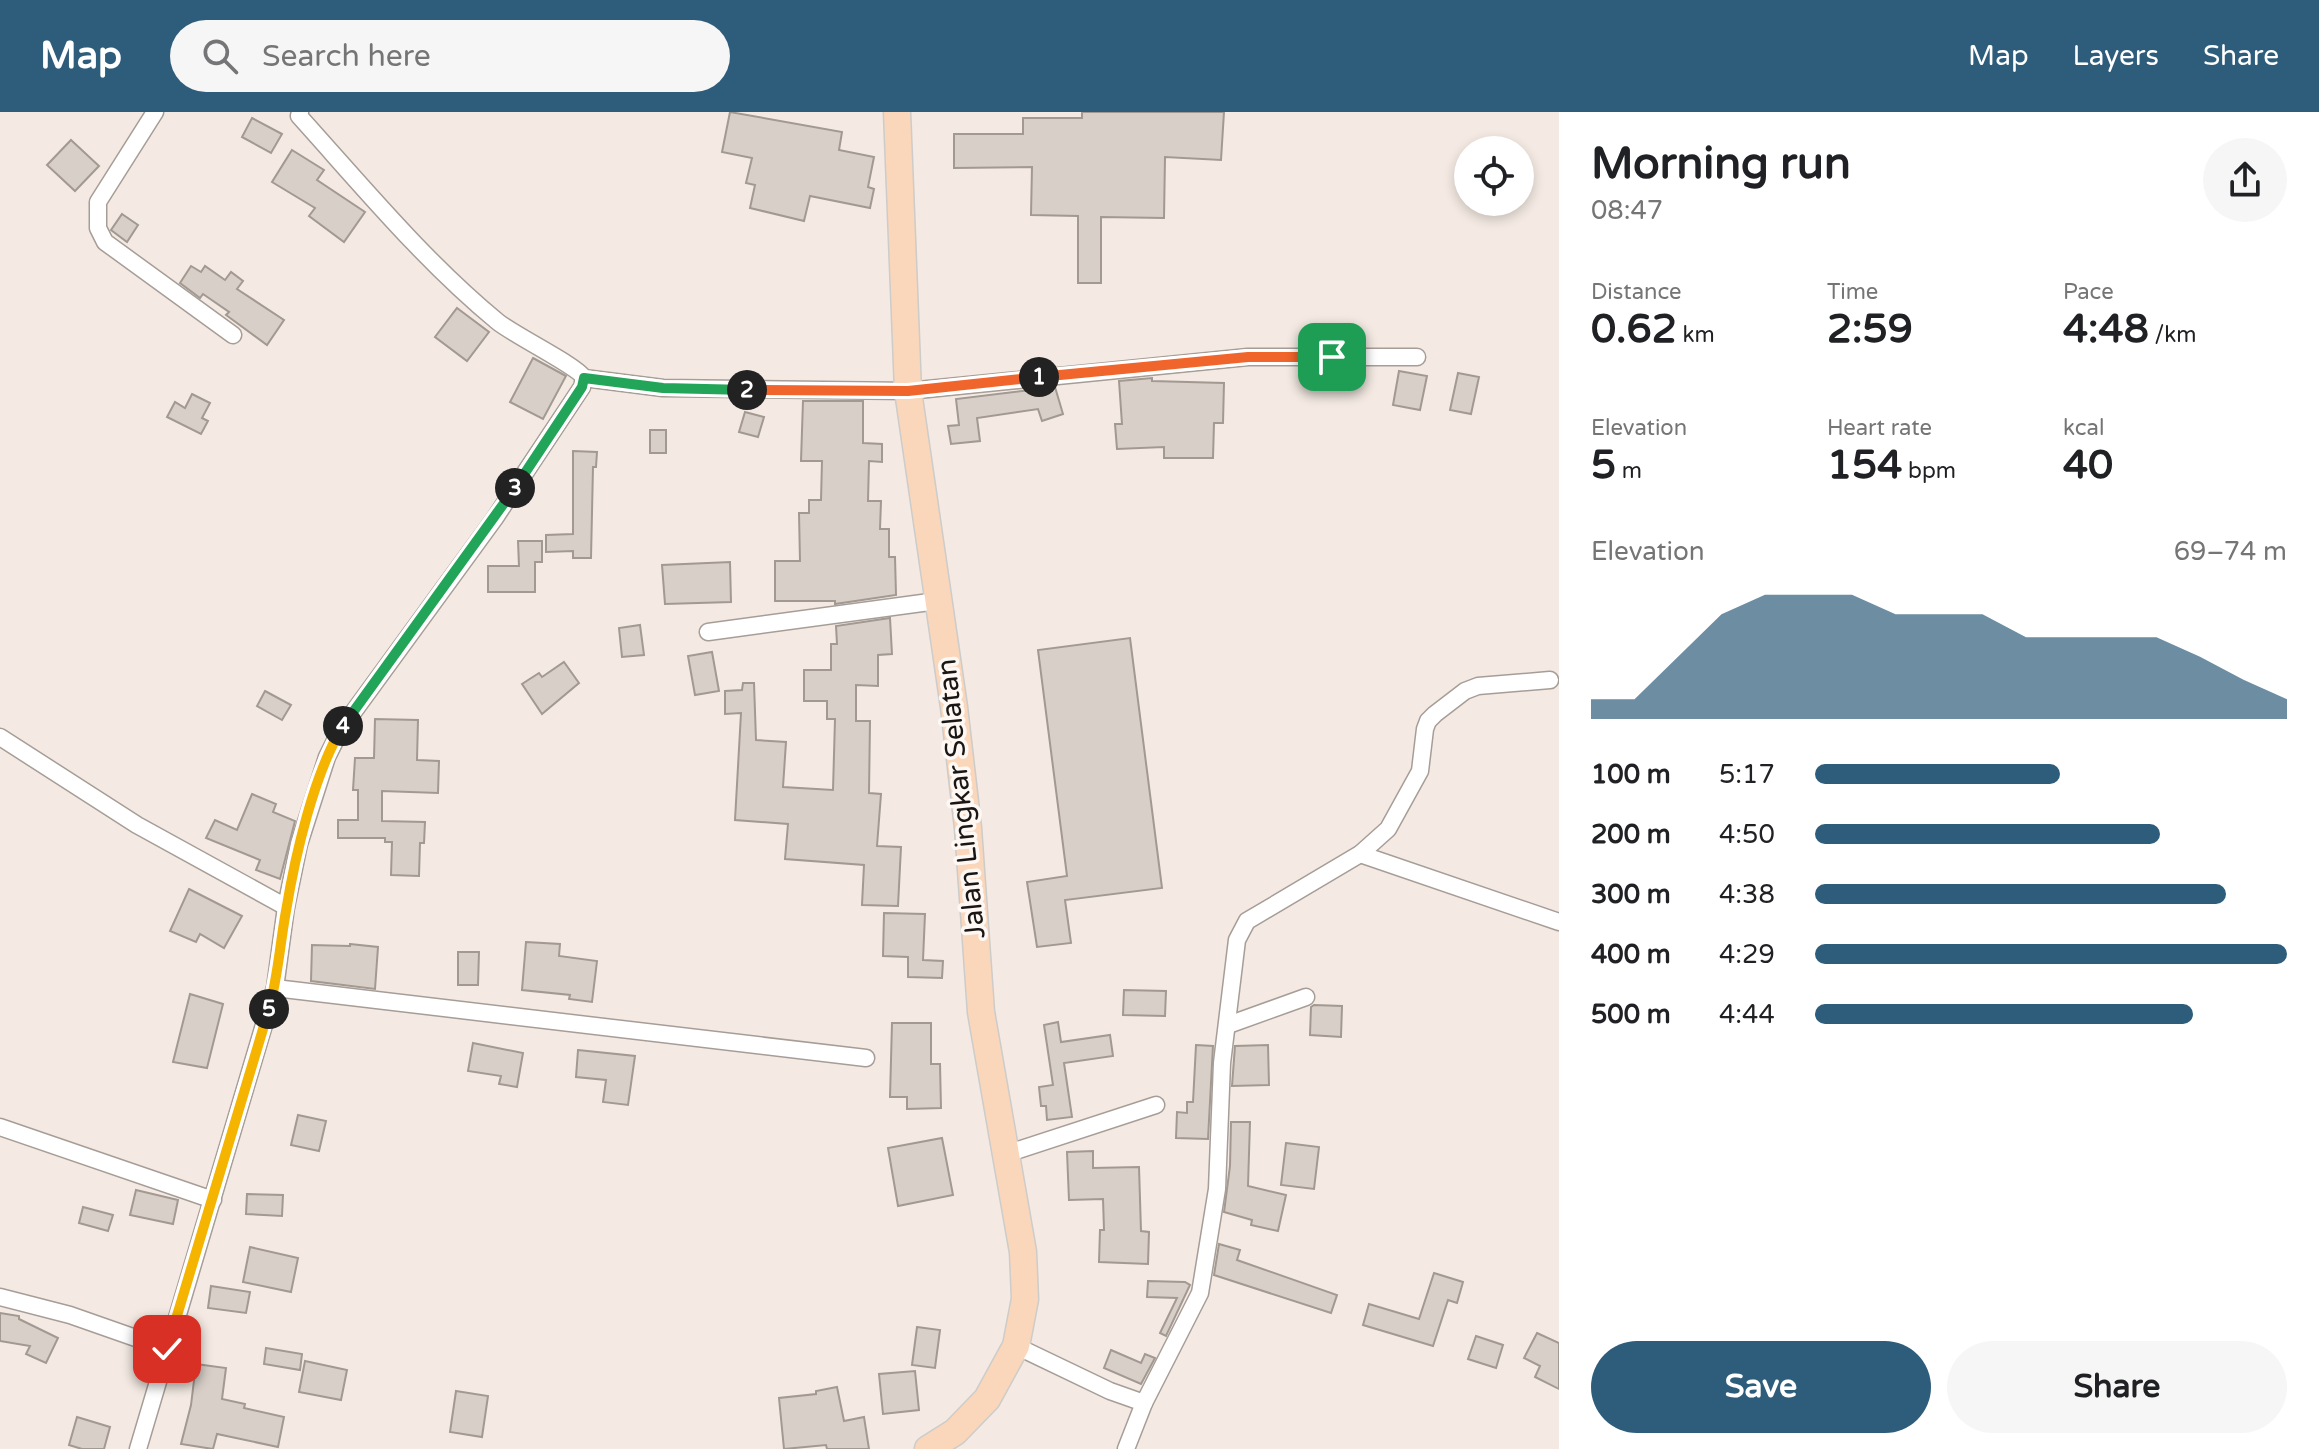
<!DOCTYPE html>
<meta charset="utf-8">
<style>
:root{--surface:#fff;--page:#f6f6f6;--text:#202124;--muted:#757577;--accent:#2e5d7c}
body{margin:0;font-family:"Varela Round",sans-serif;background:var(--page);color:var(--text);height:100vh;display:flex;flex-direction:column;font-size:30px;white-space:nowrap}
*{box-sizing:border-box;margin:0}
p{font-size:26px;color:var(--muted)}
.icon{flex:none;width:44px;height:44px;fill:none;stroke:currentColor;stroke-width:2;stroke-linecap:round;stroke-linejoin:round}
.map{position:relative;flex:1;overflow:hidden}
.panel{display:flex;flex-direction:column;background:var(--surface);width:760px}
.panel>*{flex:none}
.buttons{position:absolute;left:1454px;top:24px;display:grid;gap:16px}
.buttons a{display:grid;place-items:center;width:80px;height:80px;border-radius:50%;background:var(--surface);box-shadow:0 4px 12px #0003;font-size:40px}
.pin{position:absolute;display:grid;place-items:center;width:68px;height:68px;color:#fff;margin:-34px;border-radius:16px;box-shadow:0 4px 12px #0006}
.km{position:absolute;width:40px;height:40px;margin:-20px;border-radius:50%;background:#222;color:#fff;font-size:22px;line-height:40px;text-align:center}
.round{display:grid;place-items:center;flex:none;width:84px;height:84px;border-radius:42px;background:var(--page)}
.headline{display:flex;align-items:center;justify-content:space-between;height:136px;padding:0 32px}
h1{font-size:44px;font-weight:700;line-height:60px}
.stats{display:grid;grid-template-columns:repeat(3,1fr);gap:12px;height:136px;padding:8px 32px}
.stats div{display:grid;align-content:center}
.stats b{font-size:40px;font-weight:700}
.stats small{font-size:22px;font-weight:400}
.stats p{font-size:22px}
.chart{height:224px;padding:16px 32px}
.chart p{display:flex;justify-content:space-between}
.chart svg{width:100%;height:144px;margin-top:8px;fill:var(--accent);opacity:.7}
.cta{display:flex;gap:16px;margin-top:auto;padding:16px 32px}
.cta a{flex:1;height:92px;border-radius:48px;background:var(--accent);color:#fff;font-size:32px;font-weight:700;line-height:92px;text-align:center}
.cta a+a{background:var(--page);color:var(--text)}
ul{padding:0 32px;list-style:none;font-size:26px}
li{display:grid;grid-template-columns:128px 96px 1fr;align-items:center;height:60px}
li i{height:20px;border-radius:10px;background:var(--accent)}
header{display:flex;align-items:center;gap:48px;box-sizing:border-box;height:112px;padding:0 40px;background:var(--accent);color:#fff}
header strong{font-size:38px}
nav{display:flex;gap:44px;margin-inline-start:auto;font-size:28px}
.search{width:560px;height:72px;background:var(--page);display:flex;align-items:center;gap:20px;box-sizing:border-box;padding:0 28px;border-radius:44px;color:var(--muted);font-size:30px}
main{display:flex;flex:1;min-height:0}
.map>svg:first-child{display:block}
.building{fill:#d8cfc8;stroke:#a29992;stroke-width:2}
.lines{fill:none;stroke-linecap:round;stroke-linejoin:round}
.minor-casing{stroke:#a69d97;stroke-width:19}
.trunk-casing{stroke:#cccccb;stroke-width:29}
.minor{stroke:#fff;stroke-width:16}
.trunk{stroke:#fad6ba;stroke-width:26}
.split-1-casing{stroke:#fff;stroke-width:16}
.split-2-casing{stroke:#fff;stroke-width:16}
.split-3-casing{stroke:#fff;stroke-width:16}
.split-4-casing{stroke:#fff;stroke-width:16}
.split-5-casing{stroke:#fff;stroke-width:16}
.split-6-casing{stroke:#fff;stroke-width:16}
.split-1{stroke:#f0652b;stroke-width:10}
.split-2{stroke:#f0652b;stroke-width:10}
.split-3{stroke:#22a559;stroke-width:10}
.split-4{stroke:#22a559;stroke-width:10}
.split-5{stroke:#f5b400;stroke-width:10}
.split-6{stroke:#f5b400;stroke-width:10}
.labels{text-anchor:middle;stroke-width:7;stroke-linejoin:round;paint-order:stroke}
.street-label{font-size:28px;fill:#191614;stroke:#fef8f4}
</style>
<header>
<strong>Map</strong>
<div class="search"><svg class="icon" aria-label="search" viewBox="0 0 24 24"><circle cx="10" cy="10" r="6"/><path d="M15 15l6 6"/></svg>Search here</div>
<nav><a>Map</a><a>Layers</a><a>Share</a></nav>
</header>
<main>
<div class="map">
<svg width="1559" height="1337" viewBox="0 0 1559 1337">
<rect width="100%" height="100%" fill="#f4eae3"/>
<g class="building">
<path d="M730,0l112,20 -3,18 35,7 -6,30 6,2 -4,19 -60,-12 -6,25 -54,-13 5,-23 -9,-2 6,-25 -30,-6z"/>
<path d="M1082,0h142l-3,48 -56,-3 -1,61 -63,-1v66h-23v-67l-47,-1 1,-48 -78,1v-34h69v-16h59z"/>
<path d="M252,6l30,16 -11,19 -29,-16z"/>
<path d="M71,28l28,26 -24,25 -28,-26z"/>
<path d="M292,38l32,20 -7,10 48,32 -21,30 -35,-26 6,-8 -43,-26z"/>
<path d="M122,102l16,11 -11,17 -16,-12z"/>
<path d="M191,154l10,6 4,-6 20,14 6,-8 12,9 -6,8 47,31 -17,25 -41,-30 3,-3 -26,-18 -3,4 -20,-15z"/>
<path d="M457,196l32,24 -22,29 -32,-24z"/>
<path d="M533,246l33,18 -23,43 -33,-17z"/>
<path d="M1399,259l28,5 -7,34 -27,-5z"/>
<path d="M1458,261l21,4 -8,37 -21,-4z"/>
<path d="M1152,266v3l72,2 -1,40h-9l-1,35h-49v-11l-47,2 -2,-25h7l-3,-43z"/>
<path d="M1055,275l8,27 -21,7 -4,-12 -61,9 3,23 -29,3 -3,-18 11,-1 -3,-26z"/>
<path d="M192,282l18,9 -8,15 6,3 -7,13 -34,-17 8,-15 10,6z"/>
<path d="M803,289h60v42l19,1v18l-13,-1 -1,40h13l-1,28h9v28h6l1,38 -61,9v-3h-60v-40h25l-1,-48h10v-13h12l1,-39h-21z"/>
<path d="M745,300l19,5 -6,20 -19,-5z"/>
<rect x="650" y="318" width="16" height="23"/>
<path d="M573,339l24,1 -1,15h-3l-2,91h-18v-7l-27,1v-17l27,-1z"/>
<path d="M518,429h24v21h-7v30h-47v-26h31z"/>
<path d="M730,450l1,40 -66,2 -3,-39z"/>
<path d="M890,506l2,36 -14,1v31l-22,-1v36h14l-1,72 12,1 -4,52 24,1 -3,59 -36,-1 2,-40 -79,-6 3,-35 -53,-4 6,-107 -16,1v-23l17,-1 1,-7h11l2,57 30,2 -3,45 50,3 2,-71h-8v-18h-23v-31h27v-26h6l-1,-18z"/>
<path d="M640,513l4,30 -22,2 -3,-29z"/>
<path d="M1130,526l32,250 -97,12 6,43 -34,4 -10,-65 40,-6 -29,-226z"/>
<path d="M712,540l7,39 -24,4 -7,-39z"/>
<path d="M564,550l15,21 -37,31 -20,-30 17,-11 3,4z"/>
<path d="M265,579l26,14 -9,15 -25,-14z"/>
<path d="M375,607l43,1 -1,40 22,1 -1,32 -56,-2v30l43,1 -1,21h-4l-1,33 -28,-1 1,-33h-7v-4h-47v-18h20v-30h-5l2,-32h19z"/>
<path d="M252,682l24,10 -3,8 22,9 -15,58 -24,-9 4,-10 -54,-22 9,-18 22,10z"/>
<path d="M189,777l53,27 -18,32 -24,-14 -4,8 -26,-11z"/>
<path d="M884,801l41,1 -2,46 20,1 -1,17 -34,-1v-20l-25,-1z"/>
<path d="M526,830l34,2 -1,12 38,5 -5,41 -23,-3 1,-4 -48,-5z"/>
<path d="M350,832l28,3 -3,42 -64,-8 1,-36 38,1z"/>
<path d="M458,840h21l-1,33h-20z"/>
<path d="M1124,878l42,1 -1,25 -42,-1z"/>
<path d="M190,882l33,10 -16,64 -34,-6z"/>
<path d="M1314,893l28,1 -1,31 -31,-2 1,-28z"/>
<path d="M1058,910l3,20 49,-7 3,21 -49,7 8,54 -25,3 -1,-14h-5l-2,-19 14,-2 -9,-60z"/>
<path d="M892,911h39v41h9l1,44 -34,1v-12h-17z"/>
<path d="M473,931l50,10 -6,34 -18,-3 2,-8 -33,-5z"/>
<path d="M1196,933l17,1 -5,93 -32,-1 1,-26 10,1v-11h6z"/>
<path d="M1268,933l1,40 -37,1 3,-40z"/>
<path d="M578,938l57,6 -7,49 -25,-3 3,-22 -30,-3z"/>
<path d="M298,1003l28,6 -7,30 -28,-6z"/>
<path d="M1231,1010h19l-2,64 38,9 -8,36 -27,-6 1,-5 -28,-8 6,-46z"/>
<path d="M942,1026l11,57 -55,11 -10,-58z"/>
<path d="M1286,1031l33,4 -5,42 -33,-4z"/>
<path d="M1093,1039v17l46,-1 2,64 8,1 -1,32 -49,-2 1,-32h4l-1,-31 -34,1 -2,-48z"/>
<path d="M136,1078l42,10 -5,24 -43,-9z"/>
<path d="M247,1082l36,1 -1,21 -36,-2z"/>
<path d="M83,1095l30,8 -5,16 -29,-8z"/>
<path d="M1219,1132l21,6 -3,10 100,35 -6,18 -117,-38z"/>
<path d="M250,1135l48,11 -7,34 -48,-10z"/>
<path d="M1434,1161l29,9 -6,21 -9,-3 -15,46 -70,-21 6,-21 50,15z"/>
<path d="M1148,1169l37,1 5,3 -24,51 -6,-3 17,-35 -30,-1z"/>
<path d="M211,1174l39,6 -4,21 -38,-5z"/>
<path d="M0,1201l19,3v3l39,19 -12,25 -20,-9 4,-8 -30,-5z"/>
<path d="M917,1215l23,3 -5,38 -23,-3z"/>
<path d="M1537,1221l22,10v46l-24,-12 5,-11 -16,-8z"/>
<path d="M1476,1224l27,9 -7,23 -28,-9z"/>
<path d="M266,1236l36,6 -2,16 -36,-6z"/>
<path d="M1111,1238l30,13 4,-9 10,4 -14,26 -37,-16z"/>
<path d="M305,1249l42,9 -6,30 -42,-8z"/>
<path d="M196,1252l30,4 -4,31 23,5 -1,4 40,9 -6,30 -61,-13 -4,15 -32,-5 10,-39z"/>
<path d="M915,1259l4,39 -36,4 -4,-40z"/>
<path d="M837,1275l7,34 20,-4 5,32h-42l-1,-4 -42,4 -5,-51 37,-4v-3z"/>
<path d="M456,1279l32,5 -6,41 -32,-5z"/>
<path d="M77,1305l33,10 -6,22h-22l-13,-4z"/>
</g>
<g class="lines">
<defs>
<g id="minor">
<path d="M155,0l-57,90v26l7,14 128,93"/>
<path d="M300,0l-1,4c64,71 126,146 199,206 16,13 81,45 86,56l79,10 245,3 340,-34h169"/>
<path d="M708,520l229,-31"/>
<path d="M0,625l137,88 149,82"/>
<path d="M1360,742l199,68"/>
<path d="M275,876l591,70"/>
<path d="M1228,913l78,-28"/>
<path d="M0,1015l213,73"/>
<path d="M1006,1042l150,-49"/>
<path d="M0,1185l70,18 97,34"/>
<path d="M1016,1234l94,45 34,12 56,-110 17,-104 5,-126 15,-123 10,-19 113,-67 28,-25 32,-58 5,-42 3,-8 7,-7 30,-23 13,-5 72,-6"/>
<path d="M138,1337l137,-461 11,-81 13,-63 28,-87 14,-28 154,-211 87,-131 2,-9"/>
<path d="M1126,1337l18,-46"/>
</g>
<path id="trunk" d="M897,0l11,279 46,316 14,121 13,184 42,240 2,47 -9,47 -29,53 -32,33 -27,17"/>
</defs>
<use href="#minor" class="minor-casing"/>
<use href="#trunk" class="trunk-casing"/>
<use href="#minor" class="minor"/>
<use href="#trunk" class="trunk"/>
</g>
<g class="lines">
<defs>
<path id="split-1" d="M1039,265l209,-20h84"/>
<path id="split-2" d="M747,278l161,1 131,-14"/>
<path id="split-3" d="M515,376l67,-101 2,-9 79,10 84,2"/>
<path id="split-4" d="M343,614l172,-238"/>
<path id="split-5" d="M269,897c9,-32 11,-66 17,-98 9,-55 28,-138 57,-185"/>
<path id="split-6" d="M167,1237l102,-340"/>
</defs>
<use href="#split-1" class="split-1-casing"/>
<use href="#split-2" class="split-2-casing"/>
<use href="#split-3" class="split-3-casing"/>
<use href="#split-4" class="split-4-casing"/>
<use href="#split-5" class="split-5-casing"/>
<use href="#split-6" class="split-6-casing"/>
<use href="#split-1" class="split-1"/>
<use href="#split-2" class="split-2"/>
<use href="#split-3" class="split-3"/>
<use href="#split-4" class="split-4"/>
<use href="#split-5" class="split-5"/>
<use href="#split-6" class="split-6"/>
</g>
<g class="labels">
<g class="street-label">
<text transform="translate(960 687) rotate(-96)" y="10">Jalan Lingkar Selatan</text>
</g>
</g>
</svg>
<div class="buttons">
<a><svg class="icon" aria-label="locate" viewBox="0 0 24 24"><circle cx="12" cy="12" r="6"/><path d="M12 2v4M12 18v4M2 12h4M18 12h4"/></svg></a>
</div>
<div class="pin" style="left:1332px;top:245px;background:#1e9e55"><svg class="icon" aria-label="arrive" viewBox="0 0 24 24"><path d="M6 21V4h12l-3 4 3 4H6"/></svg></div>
<div class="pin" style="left:167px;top:1237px;background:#d93025"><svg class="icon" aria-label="check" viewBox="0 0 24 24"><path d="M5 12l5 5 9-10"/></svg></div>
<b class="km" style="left:1039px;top:265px">1</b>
<b class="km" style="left:747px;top:278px">2</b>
<b class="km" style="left:515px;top:376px">3</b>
<b class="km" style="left:343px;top:614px">4</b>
<b class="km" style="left:269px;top:897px">5</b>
</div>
<section class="panel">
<div class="headline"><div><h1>Morning run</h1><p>08:47</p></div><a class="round"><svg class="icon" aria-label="share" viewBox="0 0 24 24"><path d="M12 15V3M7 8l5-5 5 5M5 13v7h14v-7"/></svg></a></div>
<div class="stats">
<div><p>Distance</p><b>0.62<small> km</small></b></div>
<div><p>Time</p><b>2:59</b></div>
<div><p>Pace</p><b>4:48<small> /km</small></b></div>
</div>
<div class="stats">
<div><p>Elevation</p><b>5<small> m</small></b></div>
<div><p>Heart rate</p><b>154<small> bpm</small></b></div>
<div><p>kcal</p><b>40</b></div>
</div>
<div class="chart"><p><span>Elevation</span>69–74 m</p>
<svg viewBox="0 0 160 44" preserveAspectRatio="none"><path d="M0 44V38L10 38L20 25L30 12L40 6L50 6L60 6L70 12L80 12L90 12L100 19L110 19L120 19L130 19L140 25L150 32L160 38V44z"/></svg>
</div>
<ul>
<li><b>100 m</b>5:17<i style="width:52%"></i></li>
<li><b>200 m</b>4:50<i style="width:73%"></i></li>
<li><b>300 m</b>4:38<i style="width:87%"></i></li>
<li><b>400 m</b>4:29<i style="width:100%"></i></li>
<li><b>500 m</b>4:44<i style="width:80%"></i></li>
</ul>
<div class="cta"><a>Save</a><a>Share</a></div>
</section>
</main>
